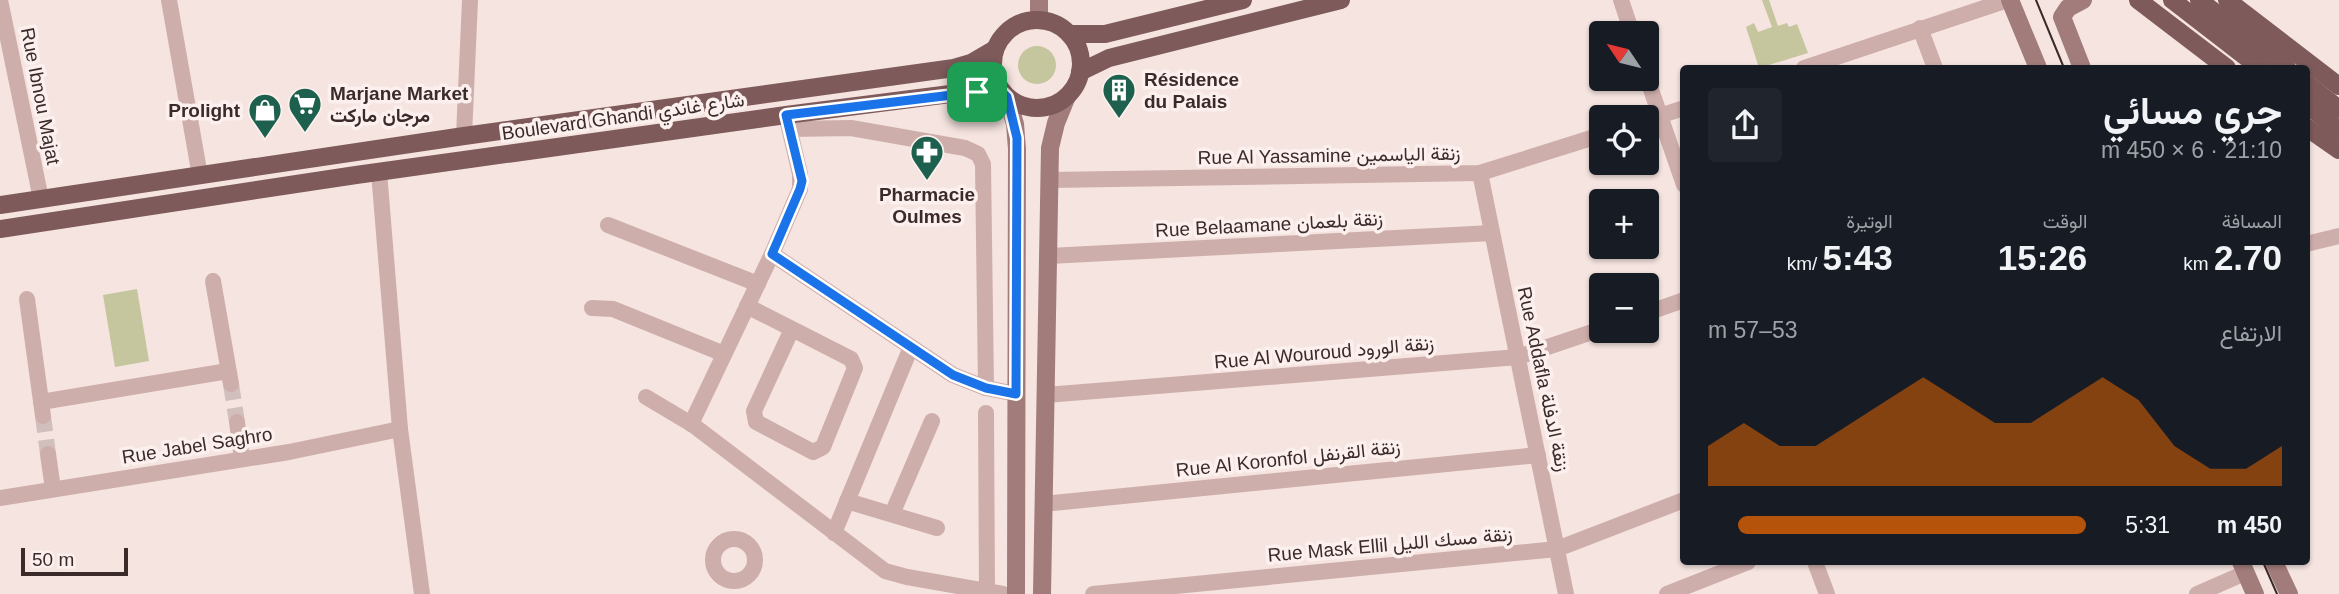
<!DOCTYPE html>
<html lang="ar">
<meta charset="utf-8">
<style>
:root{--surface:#171b24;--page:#20242c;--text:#f1f3f6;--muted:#9ea1a6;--accent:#b45309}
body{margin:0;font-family:Arial,Vazirmatn,sans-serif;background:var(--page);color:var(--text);direction:rtl;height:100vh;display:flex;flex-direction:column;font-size:26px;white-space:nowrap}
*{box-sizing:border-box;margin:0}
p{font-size:23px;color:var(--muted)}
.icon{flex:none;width:38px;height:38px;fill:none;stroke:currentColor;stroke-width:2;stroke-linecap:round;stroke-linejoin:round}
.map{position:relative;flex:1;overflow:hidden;direction:ltr}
.sheet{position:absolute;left:1680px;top:65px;width:630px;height:500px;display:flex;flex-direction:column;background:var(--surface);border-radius:7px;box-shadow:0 2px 5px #0004;direction:rtl}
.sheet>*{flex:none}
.needle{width:46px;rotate:305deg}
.fabs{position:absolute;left:1589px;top:21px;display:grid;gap:14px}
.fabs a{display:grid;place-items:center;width:70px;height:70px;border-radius:7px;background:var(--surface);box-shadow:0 2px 5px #0004;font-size:35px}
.scale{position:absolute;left:21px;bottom:18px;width:107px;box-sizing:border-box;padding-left:7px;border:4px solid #3b2a2a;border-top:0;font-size:19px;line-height:24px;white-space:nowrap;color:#3b2a2a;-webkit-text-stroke:5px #fbf0ed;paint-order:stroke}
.pin{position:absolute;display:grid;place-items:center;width:60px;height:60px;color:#fff;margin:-30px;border-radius:14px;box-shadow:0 4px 10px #0006}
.round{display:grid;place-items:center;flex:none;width:74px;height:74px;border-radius:7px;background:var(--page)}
.headline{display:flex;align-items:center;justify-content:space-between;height:119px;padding:0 28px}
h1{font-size:38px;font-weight:700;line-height:52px}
.stats{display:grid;grid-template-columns:repeat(3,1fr);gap:10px;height:119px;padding:7px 28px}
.stats div{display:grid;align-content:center}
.stats b{font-size:35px;font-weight:700}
.stats small{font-size:19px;font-weight:400}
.stats p{font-size:19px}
.chart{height:196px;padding:14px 28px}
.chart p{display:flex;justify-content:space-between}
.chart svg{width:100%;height:126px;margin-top:7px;fill:var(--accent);opacity:.7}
ul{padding:0 28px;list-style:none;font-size:23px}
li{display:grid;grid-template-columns:112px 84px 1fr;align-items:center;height:52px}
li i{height:18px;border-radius:9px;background:var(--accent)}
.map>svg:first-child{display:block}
.green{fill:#c5c59e}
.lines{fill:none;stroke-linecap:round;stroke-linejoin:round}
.minor-tunnel{stroke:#d0bfbc;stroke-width:16;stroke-dasharray:16 8;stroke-linecap:butt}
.minor{stroke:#ceaeaa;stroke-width:16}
.secondary{stroke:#a27c7b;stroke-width:18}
.primary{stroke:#7e5a5a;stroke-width:18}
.tram{stroke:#3b2a2a;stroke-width:2}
.route-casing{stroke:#fff;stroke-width:14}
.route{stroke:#1a73e8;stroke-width:9}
.labels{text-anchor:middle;stroke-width:7;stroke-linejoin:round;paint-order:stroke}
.poi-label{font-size:19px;font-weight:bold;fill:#3b2a2a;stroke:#fbf0ed;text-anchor:start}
.street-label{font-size:19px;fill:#3b2a2a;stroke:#fbf0ed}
</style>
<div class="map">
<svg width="2339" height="594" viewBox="0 0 2339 594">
<rect width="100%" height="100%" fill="#f5e4e0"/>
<g class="green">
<path d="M1762,0h7l9,26 9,-3 2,4 8,-3 11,29 -49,15 -13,-41 8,-4 4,9 14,-5z"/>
<circle cx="1037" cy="65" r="19"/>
<path d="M137,289l12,72 -34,6 -12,-72z"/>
</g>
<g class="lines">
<g class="minor-tunnel">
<path d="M231,384l6,38"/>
<path d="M43,416l5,38"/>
</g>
<g class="minor">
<path d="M0,0l41,199"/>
<path d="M169,0l31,176"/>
<path d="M1621,0l11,33"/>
<path d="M1920,28l15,40"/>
<path d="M1804,68l204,-68"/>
<path d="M1647,78l37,107"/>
<path d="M1647,120l37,-12"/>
<path d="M790,129l61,-1 114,20 13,6 5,10 3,224"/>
<path d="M464,136l6,-136"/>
<path d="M379,172l21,257 22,165"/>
<path d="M1480,173l86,421"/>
<path d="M1051,180l429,-7 121,-38"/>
<path d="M608,225l150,59"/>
<path d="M2306,244l33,-8"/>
<path d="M772,254l181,121 33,13 30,6"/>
<path d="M1049,256l443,-23"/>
<path d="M213,281l18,103"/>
<path d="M27,299l16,117"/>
<path d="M747,306l104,53 4,9 -32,79 -10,5 -57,-30 -2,-11 38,-82"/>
<path d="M592,308l21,1 111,45"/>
<path d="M1647,313l37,-13"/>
<path d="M1046,395l472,-38 83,-28"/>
<path d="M646,397l47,28 192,146 22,6 96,17"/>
<path d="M41,402l187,-31"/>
<path d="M986,413l1,179"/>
<path d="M237,422l5,37"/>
<path d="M691,424l81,-170 28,-65v-15l-13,-55"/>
<path d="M48,454l5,35"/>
<path d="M0,498l289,-46 111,-23"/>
<path d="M847,501l90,27"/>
<path d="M1043,504l495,-49"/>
<path d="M892,514l40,-93"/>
<path d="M834,533l77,-186"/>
<circle cx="734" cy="560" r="21"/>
<path d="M1815,562l12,32"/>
<path d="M1093,594l464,-45 127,-49"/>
<path d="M1667,594l81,-32"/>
<path d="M2197,594l48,-21"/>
</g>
<g class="secondary">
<path d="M2010,0l28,68"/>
<path d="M1039,19v-19"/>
<path d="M2082,68l-20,-51 6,-9 15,-8"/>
<path d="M1007,97l8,27 2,25 -1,445"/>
<path d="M2241,562l14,32"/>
<path d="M2274,562l15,32"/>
<path d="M1042,594l8,-446 6,-25 11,-27"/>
</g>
<g class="primary">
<path d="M2138,0l89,68"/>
<path d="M2172,0l88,68"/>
<path d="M2199,0l88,68"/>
<path d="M2227,0l112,86"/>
<circle cx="1037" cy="64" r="44"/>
<path d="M1069,34h36l138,-34"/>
<path d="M1080,72l29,-14 232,-58"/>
<path d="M2306,83l33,26"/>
<path d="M2306,104l33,26"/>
<path d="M2306,127l33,23"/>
<path d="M0,205l464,-69 490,-68 17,-5 24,-14"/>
<path d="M0,229l356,-54 430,-60 172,-22h45"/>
</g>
<g class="tram">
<path d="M2036,0l28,68"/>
<path d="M2263,562l14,32"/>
</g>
</g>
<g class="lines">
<defs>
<path id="route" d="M977,92l26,1 4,4 10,41 -1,256 -30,-6 -33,-13 -181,-121 28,-65 2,-8 -16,-66z"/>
</defs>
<use href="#route" class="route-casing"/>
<use href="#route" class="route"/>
</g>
<defs>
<symbol id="building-pin" viewBox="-11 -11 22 30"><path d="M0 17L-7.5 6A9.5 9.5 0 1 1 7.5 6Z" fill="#1c604d" stroke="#fbf0ed"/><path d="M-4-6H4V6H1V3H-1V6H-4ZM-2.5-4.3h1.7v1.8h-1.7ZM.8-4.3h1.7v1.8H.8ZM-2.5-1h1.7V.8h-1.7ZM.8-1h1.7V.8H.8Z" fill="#fff"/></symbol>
<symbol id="supermarket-pin" viewBox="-11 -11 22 30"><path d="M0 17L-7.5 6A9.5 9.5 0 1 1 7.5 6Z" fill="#1c604d" stroke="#fbf0ed"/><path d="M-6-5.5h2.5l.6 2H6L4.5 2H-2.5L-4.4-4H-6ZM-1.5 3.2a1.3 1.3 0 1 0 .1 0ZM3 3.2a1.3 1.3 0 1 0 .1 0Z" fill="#fff"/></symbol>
<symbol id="shop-pin" viewBox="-11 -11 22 30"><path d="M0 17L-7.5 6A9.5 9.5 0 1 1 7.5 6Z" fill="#1c604d" stroke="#fbf0ed"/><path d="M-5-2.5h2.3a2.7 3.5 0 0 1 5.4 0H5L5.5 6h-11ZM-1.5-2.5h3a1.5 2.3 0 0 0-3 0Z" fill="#fff"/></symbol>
<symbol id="pharmacy-pin" viewBox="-11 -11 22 30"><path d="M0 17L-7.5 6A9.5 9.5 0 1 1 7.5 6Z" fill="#1c604d" stroke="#fbf0ed"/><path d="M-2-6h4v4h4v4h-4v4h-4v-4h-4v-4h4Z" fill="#fff"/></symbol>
</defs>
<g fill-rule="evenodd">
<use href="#building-pin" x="1100" y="71" width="38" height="52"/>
<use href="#supermarket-pin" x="286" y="85" width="38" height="52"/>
<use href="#shop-pin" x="246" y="91" width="38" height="52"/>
<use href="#pharmacy-pin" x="908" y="133" width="38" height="52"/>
</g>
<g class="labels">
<g class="poi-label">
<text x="1144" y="86">Résidence<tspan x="1144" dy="22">du Palais</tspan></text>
<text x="330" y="100">Marjane Market<tspan x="330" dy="22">مرجان ماركت</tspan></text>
<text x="240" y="117" text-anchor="end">Prolight</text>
<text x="927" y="201" text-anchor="middle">Pharmacie<tspan x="927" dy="22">Oulmes</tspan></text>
</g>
<g class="street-label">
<text transform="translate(41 96) rotate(79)" y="7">Rue Ibnou Majat</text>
<text transform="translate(623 116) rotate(-8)" y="7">Boulevard Ghandi شارع غاندي</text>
<text transform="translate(1329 155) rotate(-1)" y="7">Rue Al Yassamine زنقة الياسمين</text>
<text transform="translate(1269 224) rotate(-3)" y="7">Rue Belaamane زنقة بلعمان</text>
<text transform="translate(1324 352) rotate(-5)" y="7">Rue Al Wouroud زنقة الورود</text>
<text transform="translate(1544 379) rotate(78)" y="7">Rue Addafla زنقة الدفلة</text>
<text transform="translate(197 445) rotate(-9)" y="7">Rue Jabel Saghro</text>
<text transform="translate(1288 458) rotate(-6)" y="7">Rue Al Koronfol زنقة القرنفل</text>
<text transform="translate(1390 544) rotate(-5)" y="7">Rue Mask Ellil زنقة مسك الليل</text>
</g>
</g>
</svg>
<div class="fabs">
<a><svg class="needle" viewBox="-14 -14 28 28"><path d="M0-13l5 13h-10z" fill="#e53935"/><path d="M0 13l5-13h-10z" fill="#9ea1a6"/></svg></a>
<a><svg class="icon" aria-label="locate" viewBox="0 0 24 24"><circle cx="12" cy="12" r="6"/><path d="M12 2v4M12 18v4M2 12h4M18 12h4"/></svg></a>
<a>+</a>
<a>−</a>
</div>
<div class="scale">50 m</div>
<div class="pin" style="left:977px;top:92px;background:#1e9e55"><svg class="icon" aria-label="arrive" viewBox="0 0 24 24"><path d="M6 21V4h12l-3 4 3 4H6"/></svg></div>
<section class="sheet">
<div class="headline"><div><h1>جري مسائي</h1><p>21:10 · 6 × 450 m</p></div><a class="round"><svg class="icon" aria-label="share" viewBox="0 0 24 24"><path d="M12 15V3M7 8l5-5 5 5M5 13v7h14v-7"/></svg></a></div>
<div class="stats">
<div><p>المسافة</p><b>2.70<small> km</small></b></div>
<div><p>الوقت</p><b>15:26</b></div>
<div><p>الوتيرة</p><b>5:43<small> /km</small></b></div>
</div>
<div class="chart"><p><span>الارتفاع</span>53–57 m</p>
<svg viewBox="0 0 160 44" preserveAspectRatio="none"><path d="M0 44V30L10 22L20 30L30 30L40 22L50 14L60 6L70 14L80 22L90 22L100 14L110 6L120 14L130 30L140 38L150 38L160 30V44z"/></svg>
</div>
<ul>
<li><b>450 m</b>5:31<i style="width:92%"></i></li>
</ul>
</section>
</div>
